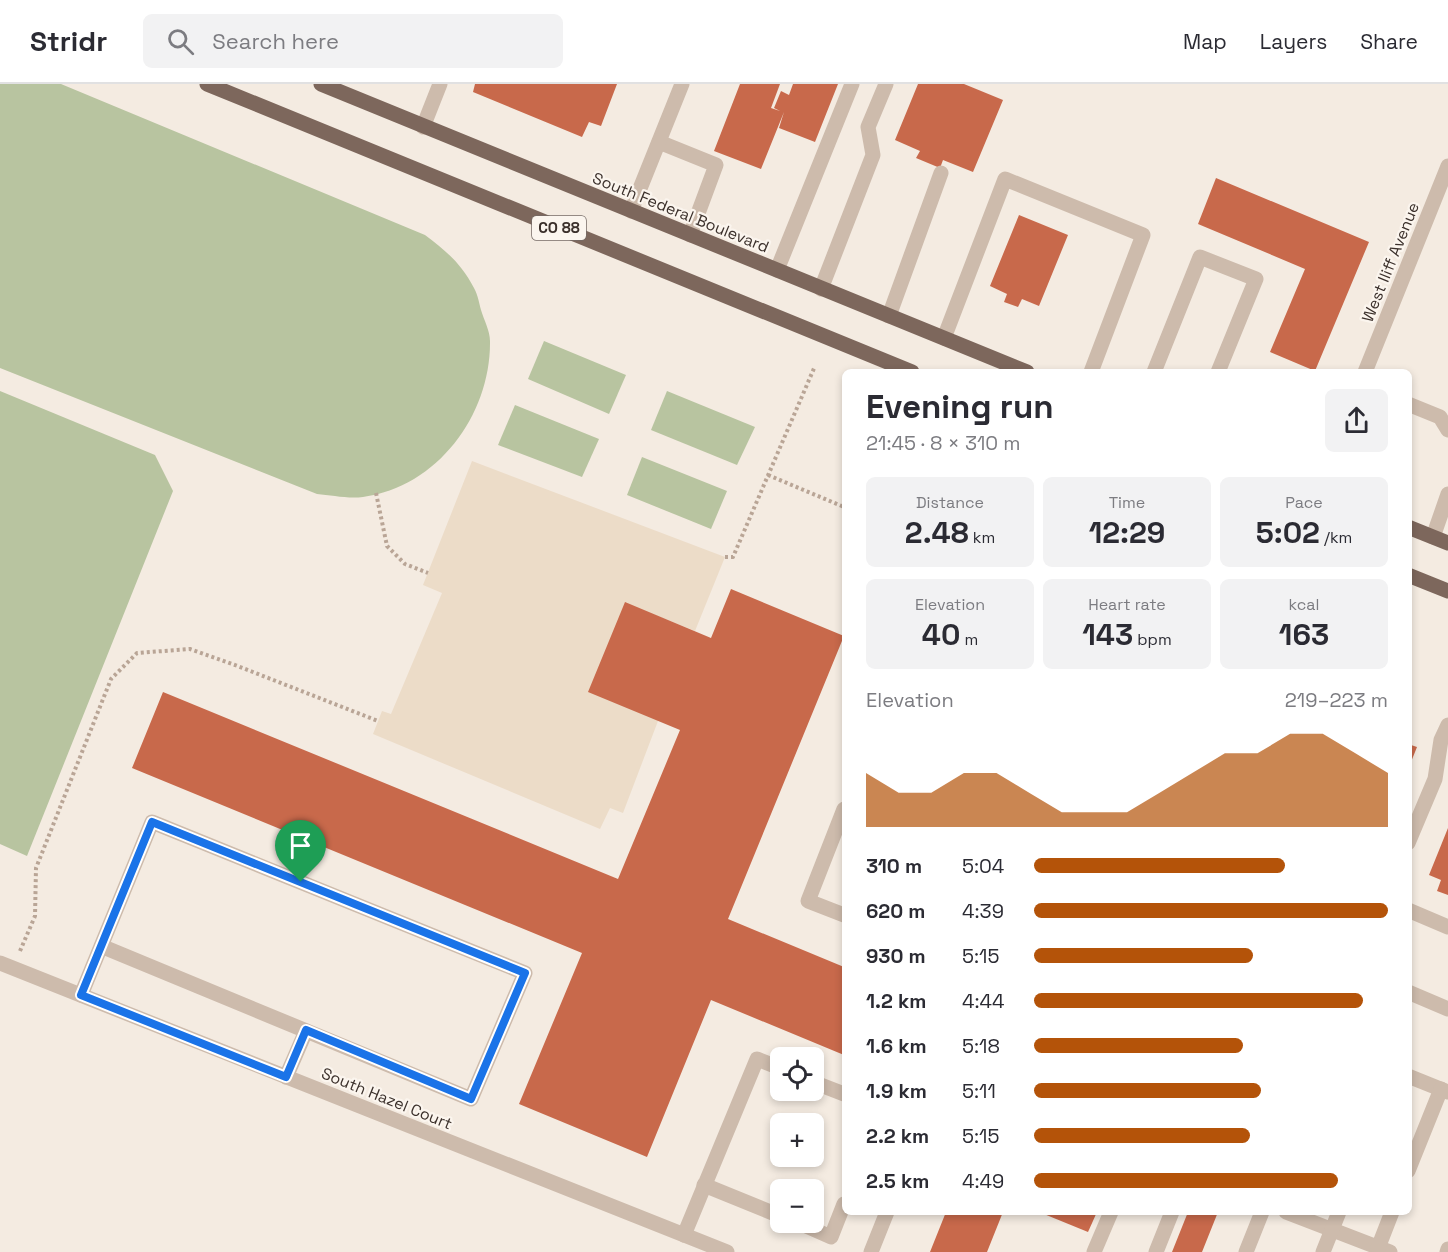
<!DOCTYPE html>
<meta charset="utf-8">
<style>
:root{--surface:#fff;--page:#f2f2f3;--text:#2b2b33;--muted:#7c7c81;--line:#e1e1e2;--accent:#b45309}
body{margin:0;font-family:"Space Grotesk",sans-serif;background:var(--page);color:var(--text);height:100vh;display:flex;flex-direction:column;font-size:22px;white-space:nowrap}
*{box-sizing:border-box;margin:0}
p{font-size:20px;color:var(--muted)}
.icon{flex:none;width:33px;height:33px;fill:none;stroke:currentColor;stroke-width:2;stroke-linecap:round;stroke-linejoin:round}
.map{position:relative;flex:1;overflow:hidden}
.sheet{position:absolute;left:842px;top:285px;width:570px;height:846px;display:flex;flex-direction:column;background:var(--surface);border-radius:9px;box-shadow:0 3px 9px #0003}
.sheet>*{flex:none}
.fabs{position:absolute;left:770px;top:963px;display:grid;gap:12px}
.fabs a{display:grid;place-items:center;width:54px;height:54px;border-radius:9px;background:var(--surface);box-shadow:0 3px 9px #0003;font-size:30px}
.pin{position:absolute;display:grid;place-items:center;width:51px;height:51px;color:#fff;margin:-62px -26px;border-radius:50% 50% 50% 0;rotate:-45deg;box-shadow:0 0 6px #0007}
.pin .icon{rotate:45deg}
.round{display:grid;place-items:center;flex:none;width:63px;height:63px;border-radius:9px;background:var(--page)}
.summary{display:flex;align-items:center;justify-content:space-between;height:102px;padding:0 24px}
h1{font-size:33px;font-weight:700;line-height:45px}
.stats{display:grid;grid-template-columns:repeat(3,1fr);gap:9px;height:102px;padding:6px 24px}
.stats div{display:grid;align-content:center;border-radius:9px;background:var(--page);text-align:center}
.stats b{font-size:30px;font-weight:700}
.stats small{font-size:16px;font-weight:400}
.stats p{font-size:16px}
.chart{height:168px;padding:12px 24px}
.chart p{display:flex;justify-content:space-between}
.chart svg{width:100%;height:108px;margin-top:6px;fill:var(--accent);opacity:.7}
ul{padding:0 24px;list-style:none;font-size:20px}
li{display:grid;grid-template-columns:96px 72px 1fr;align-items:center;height:45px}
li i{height:15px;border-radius:8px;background:var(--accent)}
header{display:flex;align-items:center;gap:36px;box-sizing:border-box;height:84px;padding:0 30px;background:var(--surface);border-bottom:2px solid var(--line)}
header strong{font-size:28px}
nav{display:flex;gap:33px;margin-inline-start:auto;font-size:21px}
.search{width:420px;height:54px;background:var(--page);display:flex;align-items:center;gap:15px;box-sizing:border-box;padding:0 21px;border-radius:9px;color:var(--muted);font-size:22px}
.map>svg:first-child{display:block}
.garden{fill:#b8c4a0}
.plaza{fill:#ecdcc8}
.building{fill:#c8694b}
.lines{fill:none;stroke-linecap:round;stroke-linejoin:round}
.path{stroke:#b9a596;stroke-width:4;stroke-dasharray:3 3;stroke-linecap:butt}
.minor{stroke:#cdbbac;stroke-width:15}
.major{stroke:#7d675c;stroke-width:15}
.route-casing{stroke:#fff;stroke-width:12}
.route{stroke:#1a73e8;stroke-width:8}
.labels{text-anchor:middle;stroke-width:4.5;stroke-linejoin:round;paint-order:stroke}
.shield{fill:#fbf5ee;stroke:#756b66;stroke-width:1.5}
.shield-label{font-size:15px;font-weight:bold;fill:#3b302b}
.street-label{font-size:16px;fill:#3b302b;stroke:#fbf5ee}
</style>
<header>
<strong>Stridr</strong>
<div class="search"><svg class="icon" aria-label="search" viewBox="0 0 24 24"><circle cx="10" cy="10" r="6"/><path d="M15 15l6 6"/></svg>Search here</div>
<nav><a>Map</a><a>Layers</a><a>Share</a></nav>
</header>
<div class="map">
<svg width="1448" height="1168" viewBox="0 0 1448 1168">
<rect width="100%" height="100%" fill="#f4ebe1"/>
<g class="garden">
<path d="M0,0h61l364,151c21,16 36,28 49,53 4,7 5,15 7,22 3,10 9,21 9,31 1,73 -52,146 -127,156 -15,2 -32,-2 -46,-3l-317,-126z"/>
<path d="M544,257l82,34 -17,39 -81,-35z"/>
<path d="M0,307l155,64 18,36 -146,365 -27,-12z"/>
<path d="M667,307l88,36 -18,38 -86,-35z"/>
<path d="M515,321l84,34 -17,38 -84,-32z"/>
<path d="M642,373l85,34 -16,38 -84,-34z"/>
</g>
<path class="plaza" d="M472,377l253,96 -30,74 -70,-28 33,118 -35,92 -13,-5 -10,21 -227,-95 9,-23 9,3 51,-121 -19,-8z"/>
<g class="building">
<path d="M475,0h142l-16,42 -12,-4 -7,15 -109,-45z"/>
<path d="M740,0h40l-9,24 9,3 -6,-3 7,-17 8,4 4,-11h45l-23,58 -36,-14 5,-16 -23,57 -47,-18z"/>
<path d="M918,0h46l39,16 -30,72 -30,-12 -3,8 -24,-10 4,-7 -25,-11z"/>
<path d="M1216,94l153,64 -54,129 -45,-19 35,-83 -107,-45z"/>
<path d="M1019,131l49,20 -29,71 -17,-7 -4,8 -14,-5 3,-8 -17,-8z"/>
<path d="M731,505l113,47 -116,283 116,48v88l-133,-55 -64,157 -128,-53 63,-151 -450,-185 31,-76 455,187 62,-149 -92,-38 37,-90 86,36z"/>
<path d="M1408,660l9,3 -8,20h-1z"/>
<path d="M1448,744v67l-11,-4 4,-11 -12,-5z"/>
<path d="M946,1128h57l-16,40h-57z"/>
<path d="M1039,1128h58l-9,20z"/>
<path d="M1188,1128h30l-16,40h-30z"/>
</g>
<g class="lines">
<g class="path">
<path d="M768,391l76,32"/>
<path d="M376,409l11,53 18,18 23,9"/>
<path d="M725,473h8l82,-191"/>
<path d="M20,867l15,-35 1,-48 75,-189 26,-26 53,-4 45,16 143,56"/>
</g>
<g class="minor">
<path d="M423,43l17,-43"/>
<path d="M659,58l57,23 -26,70"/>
<path d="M631,127l51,-127"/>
<path d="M777,186l75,-186"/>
<path d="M821,205l52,-134 -5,-28 18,-43"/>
<path d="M889,232l52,-143"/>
<path d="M944,254l61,-159 138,56 -52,137"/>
<path d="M1154,288l46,-115 56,22 -38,93"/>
<path d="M1365,288l83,-206"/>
<path d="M1408,320l32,13 8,13"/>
<path d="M1433,453l15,-43"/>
<path d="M844,725l-36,92 36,14"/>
<path d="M1408,759l27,-64 6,-39 7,-15"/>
<path d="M1408,826l40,17"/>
<path d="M0,879l727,289"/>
<path d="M1408,908l40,17"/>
<path d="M81,911l71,-173 373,151 -54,126 -370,-153"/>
<path d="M1408,992l40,16"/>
<path d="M286,993l20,-46"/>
<path d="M813,998l31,12"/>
<path d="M1408,1087l33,-82"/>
<path d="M704,1101l76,31"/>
<path d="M1286,1128l104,40"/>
<path d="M797,1138l34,15 13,-33"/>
<path d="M684,1151l73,-176 23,9"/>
<path d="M1378,1164l14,-36"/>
<path d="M871,1168l16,-40"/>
<path d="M1094,1168l17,-40"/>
<path d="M1156,1168l16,-40"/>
<path d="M1246,1168l16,-40"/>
<path d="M1323,1168l16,-40"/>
<path d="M1447,1168l1,-3"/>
</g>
<g class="major">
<path d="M207,0l705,288"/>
<path d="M321,0l706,288"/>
<path d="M1408,443l40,16"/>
<path d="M1408,491l40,16"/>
</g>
</g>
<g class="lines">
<defs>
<path id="route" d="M152,738l373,151 -54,126 -165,-69 -20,47 -205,-82z"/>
</defs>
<use href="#route" class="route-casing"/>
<use href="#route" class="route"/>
</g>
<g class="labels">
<rect class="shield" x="532" y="132" width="54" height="24" rx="4.5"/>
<g class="shield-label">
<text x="559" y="149">CO 88</text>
</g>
<g class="street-label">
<text transform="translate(681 128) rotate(22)" y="6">South Federal Boulevard</text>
<text transform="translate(1390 178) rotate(-68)" y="6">West Iliff Avenue</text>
<text transform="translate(387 1014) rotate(22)" y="6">South Hazel Court</text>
</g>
</g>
</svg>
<div class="fabs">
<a><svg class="icon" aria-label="locate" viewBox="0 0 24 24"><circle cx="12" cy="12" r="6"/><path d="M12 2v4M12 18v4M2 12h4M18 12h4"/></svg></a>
<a>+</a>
<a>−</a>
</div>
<div class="pin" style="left:301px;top:798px;background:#1e9e55"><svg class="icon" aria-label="arrive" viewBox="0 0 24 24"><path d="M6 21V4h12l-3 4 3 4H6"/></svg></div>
<section class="sheet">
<div class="summary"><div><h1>Evening run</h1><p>21:45 · 8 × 310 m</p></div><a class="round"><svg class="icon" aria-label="share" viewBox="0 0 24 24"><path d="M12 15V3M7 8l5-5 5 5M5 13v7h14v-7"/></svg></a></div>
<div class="stats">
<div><p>Distance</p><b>2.48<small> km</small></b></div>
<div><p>Time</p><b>12:29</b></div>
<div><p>Pace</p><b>5:02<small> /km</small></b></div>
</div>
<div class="stats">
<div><p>Elevation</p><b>40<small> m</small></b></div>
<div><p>Heart rate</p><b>143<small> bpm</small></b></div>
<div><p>kcal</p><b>163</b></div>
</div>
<div class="chart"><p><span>Elevation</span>219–223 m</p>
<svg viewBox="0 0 160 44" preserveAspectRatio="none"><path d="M0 44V22L10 30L20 30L30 22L40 22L50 30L60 38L70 38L80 38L90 30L100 22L110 14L120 14L130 6L140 6L150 14L160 22V44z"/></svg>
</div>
<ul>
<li><b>310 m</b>5:04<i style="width:71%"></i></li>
<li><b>620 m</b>4:39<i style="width:100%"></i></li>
<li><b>930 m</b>5:15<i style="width:62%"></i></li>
<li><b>1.2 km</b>4:44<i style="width:93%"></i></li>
<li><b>1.6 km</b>5:18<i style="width:59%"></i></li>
<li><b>1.9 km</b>5:11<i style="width:64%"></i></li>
<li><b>2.2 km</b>5:15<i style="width:61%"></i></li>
<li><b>2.5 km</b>4:49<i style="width:86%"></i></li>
</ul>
</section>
</div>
